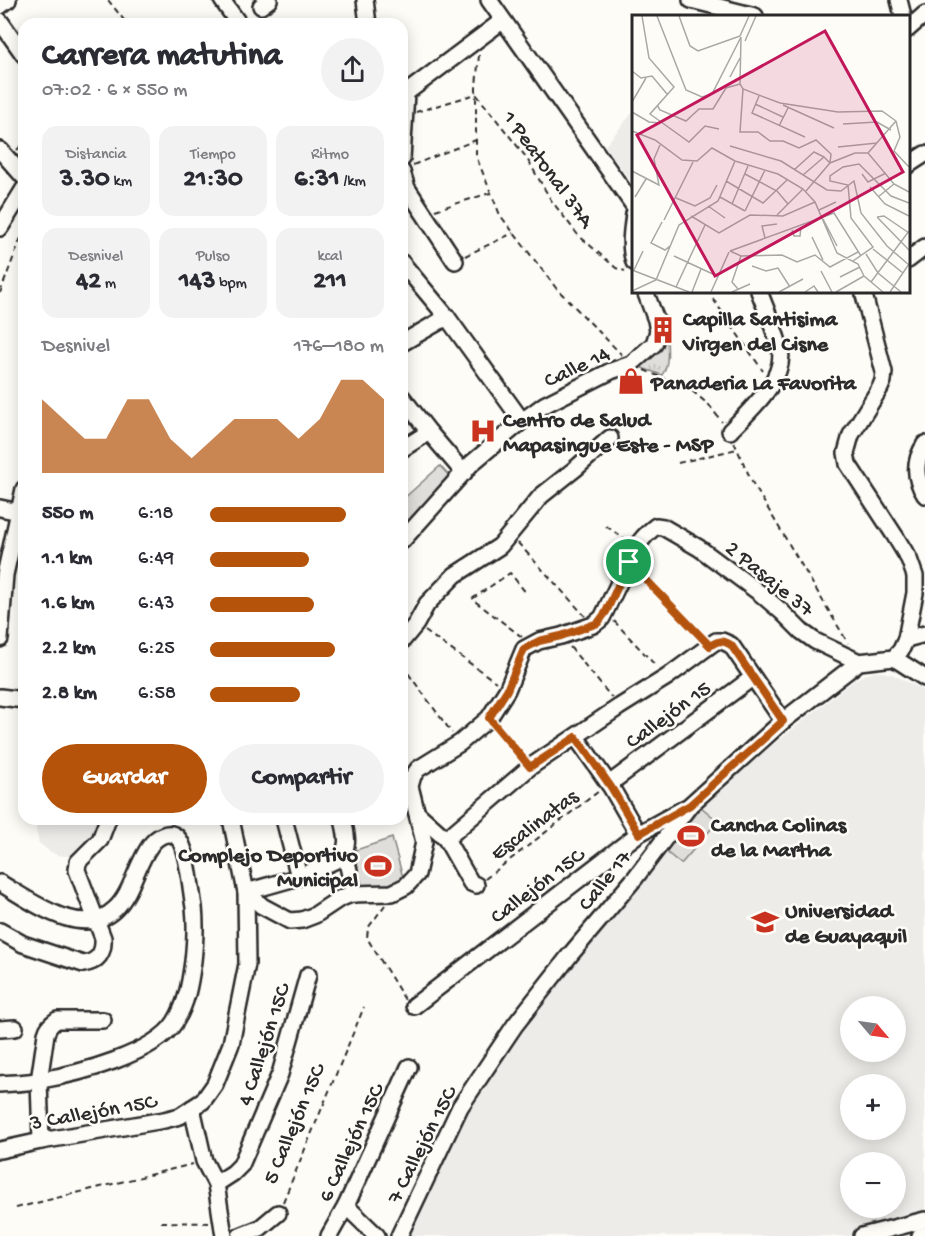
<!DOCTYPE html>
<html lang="es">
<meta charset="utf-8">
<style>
:root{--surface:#fff;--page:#f2f2f3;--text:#2b2b33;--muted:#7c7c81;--accent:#b45309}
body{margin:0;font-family:"Gochi Hand",sans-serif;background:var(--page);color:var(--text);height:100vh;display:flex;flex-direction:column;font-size:22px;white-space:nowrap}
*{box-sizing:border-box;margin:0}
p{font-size:20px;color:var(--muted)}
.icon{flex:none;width:33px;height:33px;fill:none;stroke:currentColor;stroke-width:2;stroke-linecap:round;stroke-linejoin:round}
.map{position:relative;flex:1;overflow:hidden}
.sheet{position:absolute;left:18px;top:18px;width:390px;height:807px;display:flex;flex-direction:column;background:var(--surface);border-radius:18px;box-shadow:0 3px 15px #0003}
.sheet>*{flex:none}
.needle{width:39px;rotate:119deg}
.fabs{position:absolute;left:840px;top:996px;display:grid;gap:12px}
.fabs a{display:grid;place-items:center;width:66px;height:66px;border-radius:50%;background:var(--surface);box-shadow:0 3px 15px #0003;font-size:30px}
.pin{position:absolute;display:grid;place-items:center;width:51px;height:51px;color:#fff;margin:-26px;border:3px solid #fff;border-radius:50%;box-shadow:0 2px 6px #0007}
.round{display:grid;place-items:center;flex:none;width:63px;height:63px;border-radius:32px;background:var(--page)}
.head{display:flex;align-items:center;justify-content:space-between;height:102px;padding:0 24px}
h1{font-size:33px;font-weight:800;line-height:45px}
.figures{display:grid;grid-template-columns:repeat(3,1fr);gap:9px;height:102px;padding:6px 24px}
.figures div{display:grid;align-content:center;border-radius:15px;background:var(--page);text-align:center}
.figures b{font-size:26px;font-weight:800}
.figures small{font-size:16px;font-weight:400}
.figures p{font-size:16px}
.chart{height:168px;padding:12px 24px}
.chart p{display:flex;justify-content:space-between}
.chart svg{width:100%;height:108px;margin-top:6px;fill:var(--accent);opacity:.7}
.primary-button{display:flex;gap:12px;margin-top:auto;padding:12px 24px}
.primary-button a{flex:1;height:69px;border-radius:36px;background:var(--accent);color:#fff;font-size:24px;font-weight:800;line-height:69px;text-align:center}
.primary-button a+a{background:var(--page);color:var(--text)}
ul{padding:0 24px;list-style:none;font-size:20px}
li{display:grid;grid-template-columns:96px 72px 1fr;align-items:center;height:45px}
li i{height:15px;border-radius:8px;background:var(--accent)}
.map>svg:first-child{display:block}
.built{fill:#edece8;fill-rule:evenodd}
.grass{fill:url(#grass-tufts);stroke:#858482;stroke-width:1.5}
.garden{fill:#dfdeda;stroke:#858482;stroke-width:1.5}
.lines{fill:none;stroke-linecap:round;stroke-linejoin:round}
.minor-casing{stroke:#2b2b2b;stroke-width:20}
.path{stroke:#2b2b2b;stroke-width:2;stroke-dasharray:6 4.5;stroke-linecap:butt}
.minor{stroke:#fdfcf7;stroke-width:15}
.route-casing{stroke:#fff;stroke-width:12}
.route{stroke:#b45309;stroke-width:8}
.labels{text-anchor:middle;stroke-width:5;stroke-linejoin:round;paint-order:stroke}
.street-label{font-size:22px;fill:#2b2b2b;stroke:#fdfcf7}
.poi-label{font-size:22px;font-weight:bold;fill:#2b2b2b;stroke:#fdfcf7;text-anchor:start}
.inset-road{fill:none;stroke:#a9a8a5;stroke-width:1.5}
.view{fill:#c2185b;fill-opacity:0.15;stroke:#c2185b;stroke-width:3}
.inset-edge{fill:none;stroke:#2b2b2b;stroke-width:3}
</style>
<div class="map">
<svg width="925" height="1236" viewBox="0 0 925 1236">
<defs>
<pattern id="grass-tufts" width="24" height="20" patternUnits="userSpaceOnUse" patternTransform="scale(1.5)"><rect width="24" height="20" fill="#dfdeda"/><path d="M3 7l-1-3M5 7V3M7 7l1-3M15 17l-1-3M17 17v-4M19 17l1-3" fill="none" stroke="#c0bfbb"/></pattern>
</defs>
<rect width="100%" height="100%" fill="#fdfcf7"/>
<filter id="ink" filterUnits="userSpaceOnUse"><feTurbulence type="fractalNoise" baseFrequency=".0167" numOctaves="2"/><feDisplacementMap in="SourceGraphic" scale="12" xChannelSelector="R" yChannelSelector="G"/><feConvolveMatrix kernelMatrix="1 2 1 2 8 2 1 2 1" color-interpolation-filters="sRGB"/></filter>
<g filter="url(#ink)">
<g class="built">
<path d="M634,111v75l-29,-40z"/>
<path d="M875,672h9l10,3 31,16v545h-521l59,-121 55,-77 19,-32 167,-205 20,-22 40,-27 89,-71 11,-6zM850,1006h46v46h-46zM850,1084h46v46h-46zM850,1162h46v46h-46z"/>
<path d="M38,819h67l-6,14 -19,20 -13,3 -10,-1 -8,-4 -10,-8 -3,-13z"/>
</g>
<path class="grass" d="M662,333l5,1c0,13 3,30 -5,41l-23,-8 -1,-2z"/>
<g class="garden">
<path d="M440,466l11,12 -43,47 -6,-8v-17z"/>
<path d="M701,807l17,14 -37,43 -16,-13z"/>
<path d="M392,838l12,43 -44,9 -7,-39z"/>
</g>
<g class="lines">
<defs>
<g id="minor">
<path d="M222,0l17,24"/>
<path d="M365,0l3,24"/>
<path d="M489,0l145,206"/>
<path d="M691,0l64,16"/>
<path d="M899,0l4,16"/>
<path d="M0,6l8,-6"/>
<path d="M261,6l8,-6"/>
<path d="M0,21l24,34"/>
<path d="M908,29l17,-15"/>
<path d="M0,150l24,27"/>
<path d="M402,159l4,-66 96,-72"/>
<path d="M908,165l17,-11"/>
<path d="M402,172l5,16 48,73"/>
<path d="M634,214c-2,15 -5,33 0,48"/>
<path d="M0,228l24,-39"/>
<path d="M908,260l17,-13"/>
<path d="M402,263l45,54 75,104"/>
<path d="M864,291v4l20,77 -1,9 -3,7 -29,47 -5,18 2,11 47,72 14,23 6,17v17l-9,46 -5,11 -7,8"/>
<path d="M402,343l45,-26"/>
<path d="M402,397l27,35 35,41"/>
<path d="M730,431c18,-19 57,-52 50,-82 -5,-19 -14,-39 -21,-58"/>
<path d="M925,444c-11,17 -11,34 0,51"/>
<path d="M402,449l27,-17"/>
<path d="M0,508l19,4"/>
<path d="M402,541l70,-78 50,-42 22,-16 67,-34 20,-7 23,-20 4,-13 -2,-11 -11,-29"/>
<path d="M0,639l5,-64 19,-86"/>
<path d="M906,639l19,-5"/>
<path d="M402,641l14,-17 11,-20 28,-29 45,-29 41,-50 34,-27 35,-31"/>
<path d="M894,658l31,20"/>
<path d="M0,697l24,3"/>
<path d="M576,737l35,50 27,47"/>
<path d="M609,784l143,-106"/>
<path d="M417,813l29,26 25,44 5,2"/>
<path d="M446,839l84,-72 89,-60 48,-30 49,-36h6l9,4 52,76"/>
<path d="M345,852l9,42"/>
<path d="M299,877l42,-19c9,-15 5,-23 2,-39"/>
<path d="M0,883c30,17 82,58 115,26 17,-16 21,-44 35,-63 5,-8 18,-17 27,-9 11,10 14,55 17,70 2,18 1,36 -1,54 -3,22 -6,42 -18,61 -20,32 -98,52 -134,58 -13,3 -28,3 -41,4"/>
<path d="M246,892l16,14 28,15 12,-1 13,-5 24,-16 12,-5 41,-1 14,-7 11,-12 7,-32 -14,-56 3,-10 5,-7 42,-26 29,-25 18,-28 17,-41 15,-8 22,-5 32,-11 9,-7 27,-56c5,-14 15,-27 27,-36l7,1 36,21 62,46 21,18 19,19 14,10 44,21"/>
<path d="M246,892l53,-15 -15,-58"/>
<path d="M0,931l23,13 60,20c15,-2 21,-11 20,-26l-26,-68 1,-8 22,-22 8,-21"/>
<path d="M414,1006l224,-172 47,-26"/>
<path d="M0,1029l15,-1"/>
<path d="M192,1108l12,53 12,23 8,52"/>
<path d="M41,1141l-2,-60 7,-47c2,-7 5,-10 11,-14h46"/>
<path d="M0,1150l41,-9 123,-21 16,-4 23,-15 12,-17 16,-40 16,-80 -1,-72 -15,-73"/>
<path d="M216,1184l17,-11 8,-8 39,-91 28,-99"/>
<path d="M346,1206l31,30"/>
<path d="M240,1236l20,-8 18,-15"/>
<path d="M329,1236l17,-30 63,-139"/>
<path d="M399,1236l61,-129 55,-82 55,-70 65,-77 55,-73 93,-84 76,-59 35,-4"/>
<path d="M862,1236l63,-16"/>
<path d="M920,1236l5,-1"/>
</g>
</defs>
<use href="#minor" class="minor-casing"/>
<g class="path">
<path d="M108,0l19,24"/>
<path d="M479,55l-3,31v70l24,59 56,73 66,67"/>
<path d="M416,112l60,-18 50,63 25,43 27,35 38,33 9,3"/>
<path d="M17,150l7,-7"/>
<path d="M413,165l63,-25"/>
<path d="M435,210l55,-17"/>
<path d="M465,256l48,-23"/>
<path d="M0,293l22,-58"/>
<path d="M713,299l50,72"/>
<path d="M644,370l47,20 18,15 13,17"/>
<path d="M734,442l18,40 96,161"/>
<path d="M678,463l59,-14"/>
<path d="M606,526l20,14"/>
<path d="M518,543l67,73"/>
<path d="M637,570l65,68"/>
<path d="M614,621l43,46"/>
<path d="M425,631l71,51"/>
<path d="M522,637l-50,-38 38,-26 17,21"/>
<path d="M570,647l42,51"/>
<path d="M402,665l50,68"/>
<path d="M496,727l26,30"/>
<path d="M485,879l114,-88"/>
<path d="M385,905l-17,23 -1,10 38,62"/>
<path d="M283,1202l81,-195"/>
<path d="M16,1208l177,-44"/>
<path d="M161,1222l49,1"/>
</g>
<use href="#minor" class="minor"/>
</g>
</g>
<g class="lines" filter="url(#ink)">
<defs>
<path id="route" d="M629,562l81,84c8,-6 12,-6 21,-1l52,76 -93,84 -51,29 -28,-47 -35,-50 -46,30 -41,-49 18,-28 17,-41 15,-8 22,-5 37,-13 8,-11z"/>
</defs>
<use href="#route" class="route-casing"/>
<use href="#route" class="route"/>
</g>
<defs>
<symbol id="building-bare" viewBox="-9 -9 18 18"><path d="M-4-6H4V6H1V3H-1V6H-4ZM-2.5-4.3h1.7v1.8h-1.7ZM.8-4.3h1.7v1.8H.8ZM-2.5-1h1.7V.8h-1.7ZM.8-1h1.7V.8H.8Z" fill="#c8321e" stroke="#fdfcf7" stroke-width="2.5" paint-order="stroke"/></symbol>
<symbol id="shop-bare" viewBox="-9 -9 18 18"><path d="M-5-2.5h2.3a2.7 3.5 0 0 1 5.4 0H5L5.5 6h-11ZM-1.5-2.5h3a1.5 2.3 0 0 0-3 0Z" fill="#c8321e" stroke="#fdfcf7" stroke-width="2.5" paint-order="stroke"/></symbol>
<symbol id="hospital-bare" viewBox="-9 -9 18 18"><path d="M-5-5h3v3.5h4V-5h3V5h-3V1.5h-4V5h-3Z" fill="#c8321e" stroke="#fdfcf7" stroke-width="2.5" paint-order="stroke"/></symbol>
<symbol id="stadium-bare" viewBox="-9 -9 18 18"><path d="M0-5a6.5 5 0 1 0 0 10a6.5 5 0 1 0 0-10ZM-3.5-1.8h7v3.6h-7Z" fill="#c8321e" stroke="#fdfcf7" stroke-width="2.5" paint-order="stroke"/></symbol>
<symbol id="university-bare" viewBox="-9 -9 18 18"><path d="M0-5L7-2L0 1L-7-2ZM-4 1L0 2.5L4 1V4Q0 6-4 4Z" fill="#c8321e" stroke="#fdfcf7" stroke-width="2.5" paint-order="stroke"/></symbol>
</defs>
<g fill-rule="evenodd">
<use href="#building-bare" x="644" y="311" width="38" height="38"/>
<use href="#shop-bare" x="612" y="362" width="38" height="38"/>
<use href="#hospital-bare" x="464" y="412" width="38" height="38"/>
<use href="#stadium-bare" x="672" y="817" width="38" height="38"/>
<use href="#stadium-bare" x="359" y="847" width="38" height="38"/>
<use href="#university-bare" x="746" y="903" width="38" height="38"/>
</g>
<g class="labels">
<g class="street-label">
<text transform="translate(550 168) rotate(54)" y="8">1 Peatonal 37A</text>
<text transform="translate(576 365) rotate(-25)" y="8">Calle 14</text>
<text transform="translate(771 577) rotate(39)" y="8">2 Pasaje 37</text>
<text transform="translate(667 713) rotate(-36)" y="8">Callejón 15</text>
<text transform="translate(533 823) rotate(-37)" y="8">Escalinatas</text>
<text transform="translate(603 879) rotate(-51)" y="8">Calle 17</text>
<text transform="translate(536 884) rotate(-37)" y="8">Callejón 15C</text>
<text transform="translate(262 1044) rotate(-72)" y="8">4 Callejón 15C</text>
<text transform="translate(93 1110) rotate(-10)" y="8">3 Callejón 15C</text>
<text transform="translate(292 1123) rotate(-67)" y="8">5 Callejón 15C</text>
<text transform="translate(349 1142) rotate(-65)" y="8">6 Callejón 15C</text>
<text transform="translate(420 1144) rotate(-63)" y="8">7 Callejón 15C</text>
</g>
<g class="poi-label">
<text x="683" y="325">Capilla Santisima<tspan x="683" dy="25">Virgen del Cisne</tspan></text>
<text x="651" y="389">Panaderia La Favorita</text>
<text x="503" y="426">Centro de Salud<tspan x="503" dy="25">Mapasingue Este - MSP</tspan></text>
<text x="711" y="831">Cancha Colinas<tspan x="711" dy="25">de la Martha</tspan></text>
<text x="358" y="861" text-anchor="end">Complejo Deportivo<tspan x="358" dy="25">Municipal</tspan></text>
<text x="785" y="917">Universidad<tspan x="785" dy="25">de Guayaquil</tspan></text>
</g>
</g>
<g transform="translate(632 15)">
<rect width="278" height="278" fill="#fdfcf7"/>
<path class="inset-road" d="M10,1l7,42 25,29 -24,27 39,28 16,-16 14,3M25,1l29,74 16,7 10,-3 29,-57M47,1l11,30 8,5 42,-15M108,21l9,-20M113,26l11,-25M0,56l9,7 11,-2 15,18M98,62l10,-19M108,69l3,5 37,14 58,9 44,-1 14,10M108,69l1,-47M111,74l-3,43h18l12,9h13l16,7 17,-8 15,14 -1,9M127,81l-7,17 53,24M0,87l14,-24M123,89l28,13M25,90l3,5 26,11 13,-12h14l13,-21 14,-4M151,90l51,23M0,97l17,10 11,1M264,106l4,16 -6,14 15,16M211,109l34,-2 14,8M147,111l9,-18M0,116l23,9 27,20 15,1 15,-13 23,13 43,13 25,15 12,13 22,51 21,11 6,12 19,16M98,131l51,15 46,29 14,1 13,-10 7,32 26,33 22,19M206,132l39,-4M236,138l26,31 15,8M236,138l28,-32M162,155l20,-18 10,5M0,156l27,14 -5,-26 6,-14M113,159l32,17 11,13M230,159l6,8 18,-9M171,160l21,-18 6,6M94,166l37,22 24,-23M238,172l15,17 24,12M174,176l24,-28 25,-10h13M3,182l11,-18M88,182l25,14M246,182l16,-13M44,183l19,8 15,-8 7,-13M100,189l16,-38M76,191l17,12M187,195l17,-8M113,196l20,-41M145,200l26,-26M59,201l28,17 31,-18 33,1 32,-14M245,202l32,33M245,202l7,-1 25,17M191,204l14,27M32,205l29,-58M30,207l-11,21 14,7 5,-4M160,215l2,6h6l1,-9M180,222l11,23M133,223l-3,-12 15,-2M241,234l30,24M98,236l104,-38 27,43M98,236l11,5 41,-1 15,7 18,-7 15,12 28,-15M234,239l12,19 23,19M42,241l43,20M221,246l20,-14 -22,-29 -3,-33 -18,-4v-5l13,-9 16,-3 32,32 18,7M120,251l14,5 12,-3 12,19M0,255l57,22M2,255l9,-19M189,256l11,21M208,262l20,-10M239,267l38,-51M44,272l29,-62M106,274l-6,-7 9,-26M0,276l24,-11 23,-55 39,-24 17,-40M60,277l9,-23M79,277l18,-40M100,277l18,-8M147,277l24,-13M173,277l9,-6 4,6M204,277l28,-16M258,277l19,-28"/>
<path class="view" d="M193,16l78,141 -188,104 -78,-141z"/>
<rect width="278" height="278" class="inset-edge"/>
</g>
</svg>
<div class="fabs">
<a><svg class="needle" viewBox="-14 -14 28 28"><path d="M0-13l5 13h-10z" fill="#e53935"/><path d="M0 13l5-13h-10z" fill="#7c7c81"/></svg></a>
<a>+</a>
<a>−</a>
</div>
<div class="pin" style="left:629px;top:562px;background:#1e9e55"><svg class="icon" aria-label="arrive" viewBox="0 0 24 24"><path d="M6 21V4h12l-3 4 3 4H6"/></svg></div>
<section class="sheet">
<div class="head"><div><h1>Carrera matutina</h1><p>07:02 · 6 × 550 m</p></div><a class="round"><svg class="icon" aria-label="share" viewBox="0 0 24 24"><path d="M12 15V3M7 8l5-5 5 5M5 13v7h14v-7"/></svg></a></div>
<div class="figures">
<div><p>Distancia</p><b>3.30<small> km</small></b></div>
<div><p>Tiempo</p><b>21:30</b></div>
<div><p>Ritmo</p><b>6:31<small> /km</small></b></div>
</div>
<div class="figures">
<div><p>Desnivel</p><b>42<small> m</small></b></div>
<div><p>Pulso</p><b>143<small> bpm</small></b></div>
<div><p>kcal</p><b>211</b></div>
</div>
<div class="chart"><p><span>Desnivel</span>176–180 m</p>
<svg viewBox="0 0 160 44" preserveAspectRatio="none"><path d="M0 44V14L10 22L20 30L30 30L40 14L50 14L60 30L70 38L80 30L90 22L100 22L110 22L120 30L130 22L140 6L150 6L160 14V44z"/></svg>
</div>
<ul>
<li><b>550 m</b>6:18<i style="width:78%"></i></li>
<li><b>1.1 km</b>6:49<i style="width:57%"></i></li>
<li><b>1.6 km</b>6:43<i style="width:60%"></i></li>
<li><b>2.2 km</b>6:25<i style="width:72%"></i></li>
<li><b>2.8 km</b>6:58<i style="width:52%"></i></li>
</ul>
<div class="primary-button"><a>Guardar</a><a>Compartir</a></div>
</section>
</div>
